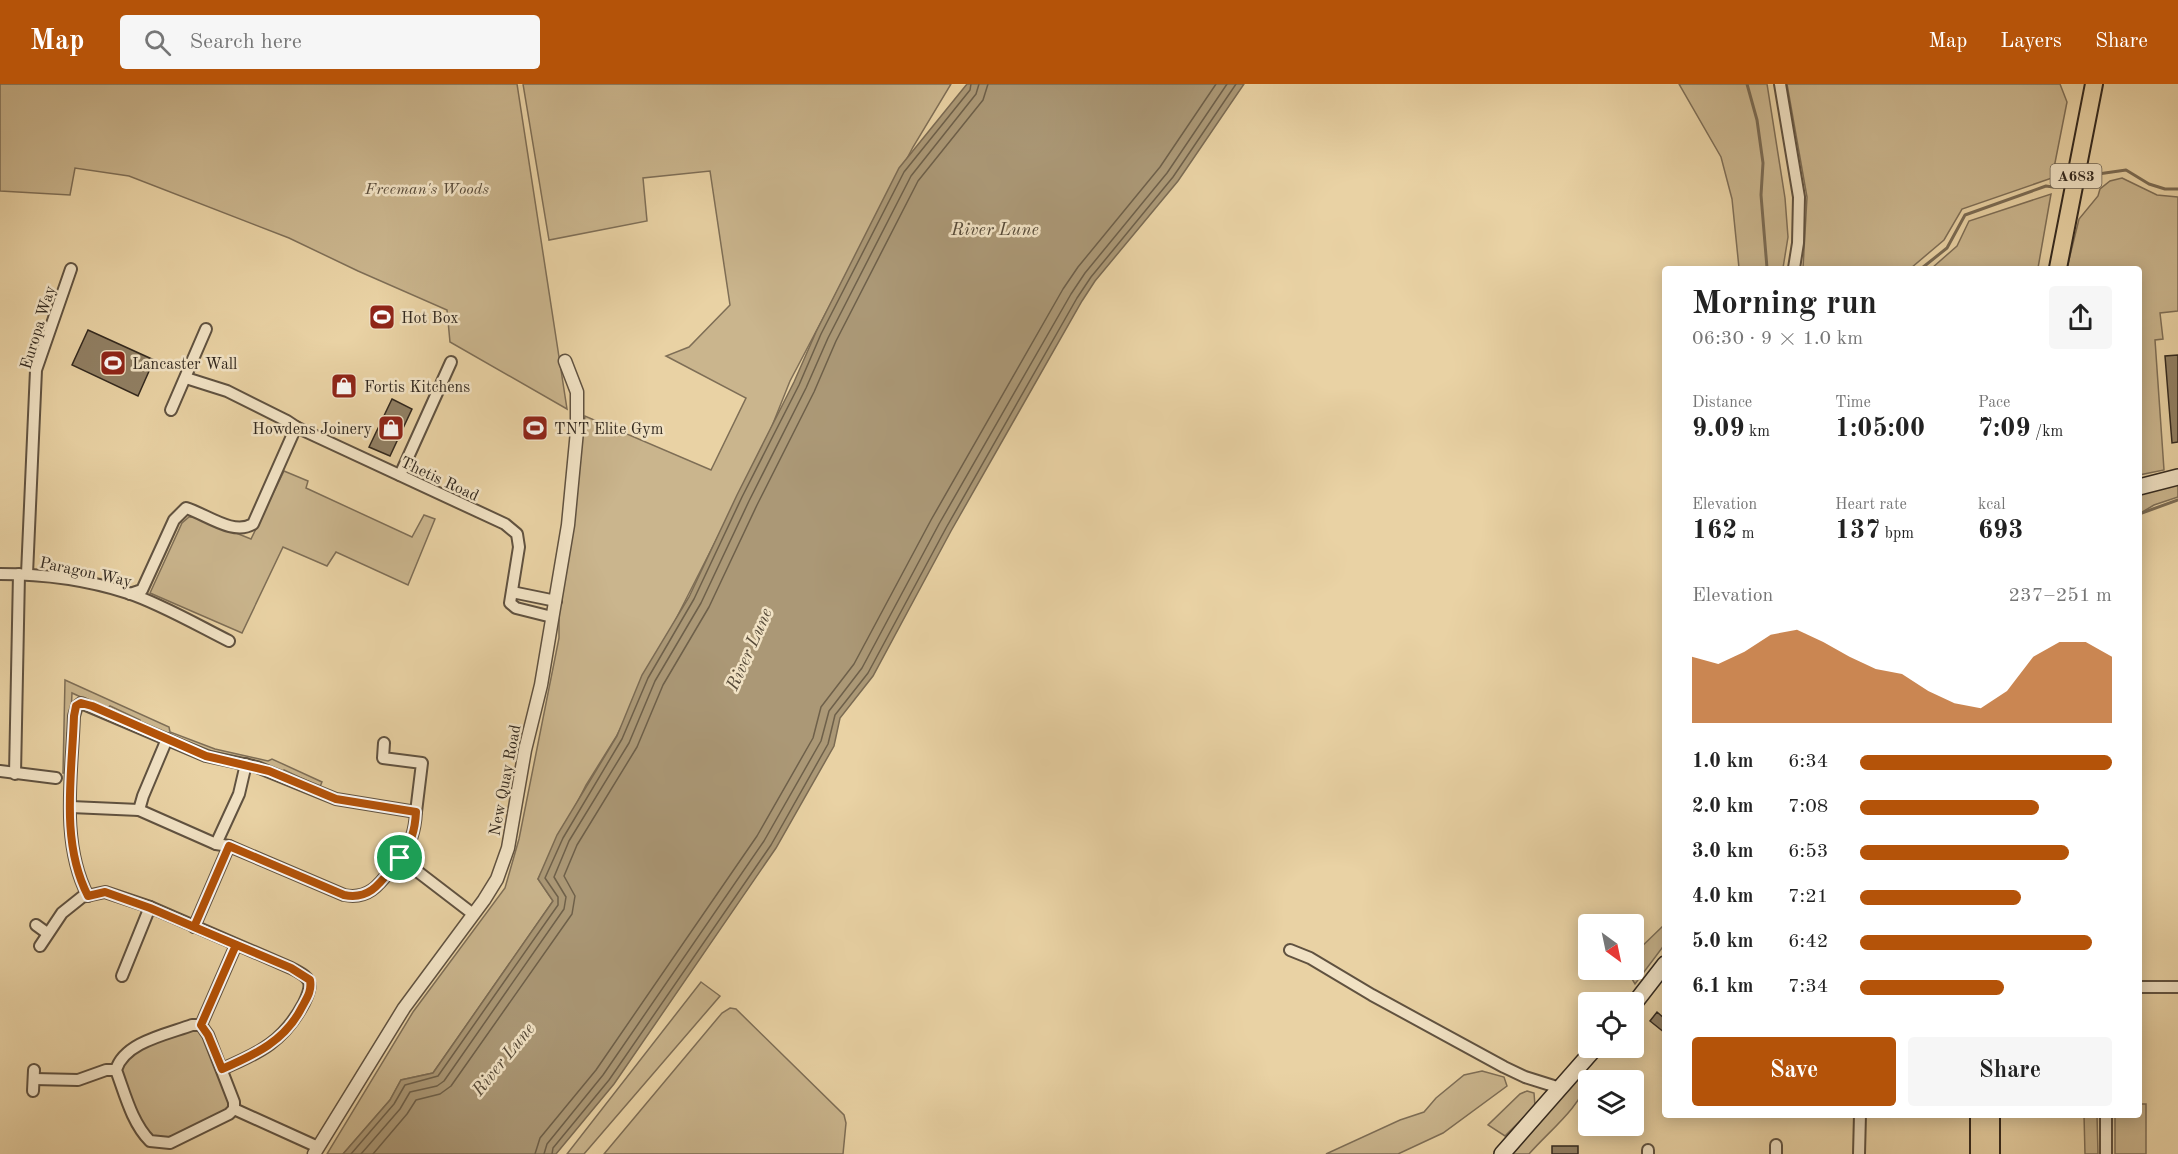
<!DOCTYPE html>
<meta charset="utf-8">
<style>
:root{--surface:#fff;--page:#f6f6f6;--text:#222;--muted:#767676;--accent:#b45309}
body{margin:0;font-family:"Old Standard TT",serif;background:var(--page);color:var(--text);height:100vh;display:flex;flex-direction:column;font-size:22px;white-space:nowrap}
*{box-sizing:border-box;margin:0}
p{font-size:20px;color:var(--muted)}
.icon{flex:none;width:33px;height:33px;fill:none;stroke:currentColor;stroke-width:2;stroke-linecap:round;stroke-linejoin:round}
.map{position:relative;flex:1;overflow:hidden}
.details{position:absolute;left:1662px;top:182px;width:480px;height:852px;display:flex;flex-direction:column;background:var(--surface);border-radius:6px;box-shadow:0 3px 15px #0003}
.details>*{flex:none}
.needle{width:39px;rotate:147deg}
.controls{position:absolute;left:1578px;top:830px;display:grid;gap:12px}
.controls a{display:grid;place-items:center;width:66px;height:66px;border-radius:6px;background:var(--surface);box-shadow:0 3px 15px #0003;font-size:30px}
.pin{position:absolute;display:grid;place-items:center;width:51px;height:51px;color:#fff;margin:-26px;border:3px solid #fff;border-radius:50%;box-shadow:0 2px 6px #0007}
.round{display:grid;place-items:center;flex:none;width:63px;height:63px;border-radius:6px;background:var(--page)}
.head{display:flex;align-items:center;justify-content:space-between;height:102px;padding:0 30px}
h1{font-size:33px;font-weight:600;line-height:45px}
.metrics{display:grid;grid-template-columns:repeat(3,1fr);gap:9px;height:102px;padding:6px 30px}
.metrics div{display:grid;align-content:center}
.metrics b{font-size:26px;font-weight:600}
.metrics small{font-size:16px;font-weight:400}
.metrics p{font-size:16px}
.chart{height:168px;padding:12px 30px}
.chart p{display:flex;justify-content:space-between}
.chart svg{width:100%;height:108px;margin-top:6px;fill:var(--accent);opacity:.7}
.cta{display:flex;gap:12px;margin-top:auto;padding:12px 30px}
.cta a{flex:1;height:69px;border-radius:6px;background:var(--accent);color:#fff;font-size:24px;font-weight:600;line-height:69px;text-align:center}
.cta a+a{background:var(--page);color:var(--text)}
ul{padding:0 30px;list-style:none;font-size:20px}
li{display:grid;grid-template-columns:96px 72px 1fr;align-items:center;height:45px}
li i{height:15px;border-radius:8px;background:var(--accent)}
header{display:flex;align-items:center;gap:36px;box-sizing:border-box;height:84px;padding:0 30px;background:var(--accent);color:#fff}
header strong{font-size:28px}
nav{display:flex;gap:33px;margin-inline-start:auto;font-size:21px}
.search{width:420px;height:54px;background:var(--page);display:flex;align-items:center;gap:15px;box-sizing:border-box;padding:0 21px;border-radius:6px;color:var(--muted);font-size:22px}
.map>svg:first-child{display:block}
.green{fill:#cab58d;stroke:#7e6e56;stroke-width:1.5}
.water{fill:#ab9876;stroke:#7b6b53;stroke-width:1.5}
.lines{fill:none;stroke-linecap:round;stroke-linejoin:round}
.shore{stroke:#6e604a;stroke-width:1.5}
.stream{stroke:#7b6b53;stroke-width:3}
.building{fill:#918064;stroke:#32281e;stroke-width:1.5}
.minor-casing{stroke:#605240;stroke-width:14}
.tertiary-casing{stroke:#605240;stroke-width:15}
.secondary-casing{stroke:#32281e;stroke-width:18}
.trunk-casing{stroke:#32281e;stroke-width:20}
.minor{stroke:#f1e2c4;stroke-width:10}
.tertiary{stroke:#f1e2c4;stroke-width:12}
.secondary{stroke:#f1e2c4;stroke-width:15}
.trunk{stroke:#e9d2a4;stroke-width:16}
.route-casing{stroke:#fff;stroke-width:12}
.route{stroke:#b45309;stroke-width:8}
.labels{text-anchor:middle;stroke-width:5;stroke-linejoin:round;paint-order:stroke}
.shield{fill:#f1e2c4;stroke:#6b6050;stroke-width:1.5}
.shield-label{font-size:15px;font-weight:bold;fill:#32281e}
.park-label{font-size:16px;font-style:italic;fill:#584b3a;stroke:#f1e2c4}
.poi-label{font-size:16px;fill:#32281e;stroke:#f1e2c4;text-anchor:start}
.street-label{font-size:16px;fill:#32281e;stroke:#f1e2c4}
.water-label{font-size:18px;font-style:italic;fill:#564a38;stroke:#f1e2c4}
</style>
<header>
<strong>Map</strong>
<div class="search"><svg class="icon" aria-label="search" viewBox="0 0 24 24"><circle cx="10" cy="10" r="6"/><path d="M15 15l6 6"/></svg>Search here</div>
<nav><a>Map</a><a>Layers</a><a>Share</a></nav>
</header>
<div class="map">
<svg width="2178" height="1070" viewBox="0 0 2178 1070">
<rect width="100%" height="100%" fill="#e9d2a4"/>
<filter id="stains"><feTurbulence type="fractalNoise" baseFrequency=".00333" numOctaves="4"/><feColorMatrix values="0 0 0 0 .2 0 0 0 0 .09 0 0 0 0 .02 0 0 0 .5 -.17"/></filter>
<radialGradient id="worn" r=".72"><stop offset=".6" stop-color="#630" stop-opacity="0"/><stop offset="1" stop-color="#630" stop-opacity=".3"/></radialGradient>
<g class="green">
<path d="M0,0h517l50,325 -117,-67 -3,-32 -89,-39 -69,-33 -160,-62 -54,-8 -5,27 -70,-4z"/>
<path d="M523,0h428l-38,63 -123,234 -20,50 -30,62 -124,244 -30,48 -48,94 15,22 -120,172 -32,7 -11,20 -47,54h-16l86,-142 92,-124 14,-49 40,-201v-30l26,-192 126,54 35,-72 -80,-42 23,-9 41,-42 -20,-134 -67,7 4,43 -98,19z"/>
<path d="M1679,0h88l18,114 3,39 -5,31h-44l-7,-69 -11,-42z"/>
<path d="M1787,0h273l7,18 -15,76 -90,31 -18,31 -33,28h-108l4,-71z"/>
<path d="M2122,94l35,17 21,2v114l-18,2 3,26 -8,1 9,130 -25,5v-207h-72l12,-49 19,-23 2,-7 10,-8z"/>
<path d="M2051,110l-13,74h-106l25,-22 12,-25z"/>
<path d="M284,387l24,10 -2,7 106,49 12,-22 11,4 -27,66 -72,-33 -9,14 -44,-19 -41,86 -92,-40 32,-70 7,-6h7l55,22z"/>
<path d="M2178,399v14l-24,8 -15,9v-19z"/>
<path d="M65,596l104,47 1,5 45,17 53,12 4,-2 50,23 -3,7 -6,-3 -1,-3 -28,-13 -3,3 -62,-17 -2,-3 -28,-11 -3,1 -45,-19 -1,-4 -30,-14 -3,3 -35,-16 -2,39 -3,1 1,40h-5z"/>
<path d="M1665,840v20l-30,40 -9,-15h8v-15z"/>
<path d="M701,898l19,14 -136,158h-17z"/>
<path d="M730,924l6,1 108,106 2,8 -3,31h-239l118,-141z"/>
<path d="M201,941l33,84 -64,34 -30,-12 -22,-69 9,-10z"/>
<path d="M1482,987l22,6 3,9 -64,47 -45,21h-72l74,-34 24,-8 12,-14 28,-23z"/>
<path d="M1582,990l7,4c-9,30 -40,53 -60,76h-17z"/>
<path d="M1527,1007l7,2 1,13 -30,30 -17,-11 32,-31z"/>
<path d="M2139,1020h7v50h-31v-39l24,-1z"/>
<path d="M2084,1031h13l1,39h-13z"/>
</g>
<path class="water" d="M967,0h277l-66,97 -83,100 -13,20 -131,230 -78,145 -33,42 -6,28 -58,102 -162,236 -58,70h-213l47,-54 11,-20 32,-7 120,-172 -15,-22 19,-44 60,-99 25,-61 47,-78 48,-102 57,-113 22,-50 83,-164z"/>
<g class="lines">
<g class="shore">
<path d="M351,1070l43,-50 11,-19 33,-9 120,-171v-8l-13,-19 18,-40 59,-99 26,-61 46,-79 48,-102 57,-112 22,-51 83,-162 66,-82 1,-6"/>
<path d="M361,1070l39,-45 10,-17 27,-6 7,-5 120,-172 2,-12 -12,-20 15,-36 60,-98 26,-62 46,-78 48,-102 57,-113 22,-50 83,-162 65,-82 3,-10"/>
<path d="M373,1070l34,-40 9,-14 24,-6 11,-8 121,-172 3,-18 -11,-20 13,-31 60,-98 26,-62 46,-78 48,-102 57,-113 22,-51 82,-160 65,-81 5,-16"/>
<path d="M535,1070l5,-16 56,-68 161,-234 56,-98 8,-31 33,-43 77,-144 132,-231 15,-22 82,-100 56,-83"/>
<path d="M544,1070l3,-10 56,-69 161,-234 57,-100 8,-30 33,-43 77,-144 132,-230 14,-21 82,-100 60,-89"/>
<path d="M552,1070l1,-6 56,-68 162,-235 57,-101 7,-29 33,-42 78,-145 131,-230 14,-21 82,-100 63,-93"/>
</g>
<g class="stream">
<path d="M1747,0l10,36 6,43 -2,32 6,73"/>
<path d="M2098,90l28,-4 23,14 16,5h13"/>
<path d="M1922,184l25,-20 18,-33 81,-29 7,1"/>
<path d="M2139,430l39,-14"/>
</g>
</g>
<g class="building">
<path d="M88,246l66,30 -16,36 -66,-31z"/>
<path d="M2178,271v87l-6,1 -7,-87z"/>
<path d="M392,315l20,10 -22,47 -21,-9z"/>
<path d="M1657,928l8,7v14l-15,-12z"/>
<rect x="1552" y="1062" width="26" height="8"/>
</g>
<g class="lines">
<defs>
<g id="minor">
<path d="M1780,0l19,113 -1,46 -4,25"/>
<path d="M186,294l41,13 60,30 9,6 209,97 12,10 2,13 -9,56 6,5 36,9"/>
<path d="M171,326l35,-81"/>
<path d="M400,391l51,-113"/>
<path d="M0,490c42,0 88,6 128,19 31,10 71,33 101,48"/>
<path d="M27,490l9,-204 35,-101"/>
<path d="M512,508l44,9"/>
<path d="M130,510l12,-4 32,-70 12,-12c20,6 47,28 67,16l43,-97"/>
<path d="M384,659l-1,15 39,5 -6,49"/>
<path d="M0,687l56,7"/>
<path d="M15,690l4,-200"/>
<path d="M71,723l68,3 77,34 13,2 115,49c29,6 39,-17 56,-37"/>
<path d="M139,726l4,-14 24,-57"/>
<path d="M216,760l23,-50 7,-30"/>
<path d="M88,812c-28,-54 -16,-121 -14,-180l3,-10 4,-3 125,53 51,11 79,32 80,13c-1,19 -5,31 -16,46l73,56"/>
<path d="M36,841l11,8"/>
<path d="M194,843l35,-81"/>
<path d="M40,862l22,-33 20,-16 23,-5 45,15 141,61c20,10 23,14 13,35 -20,38 -44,50 -82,66"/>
<path d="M1290,866l20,8 62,37 132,72 21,10 35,11"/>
<path d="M122,892l28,-69"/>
<path d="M2139,903h39"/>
<path d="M192,941h9l7,10 26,67v7l-5,5 -59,29 -20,-2c-18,-18 -25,-47 -34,-71 8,-28 52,-36 76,-45z"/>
<path d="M201,941l35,-80"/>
<path d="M34,995l44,1 28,-10h10"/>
<path d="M33,1007l1,-21"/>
<path d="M234,1025l84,38"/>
<path d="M1776,1061v9"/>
<path d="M1648,1066v4"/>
<path d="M1859,1070l1,-40"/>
<path d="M2106,1070v-40"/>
</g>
<path id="tertiary" d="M314,1070l90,-146 80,-108 13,-21 11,-31 17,-98 16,-65 27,-160 9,-94v-39l-12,-31"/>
<g id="secondary">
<path d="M2139,403l39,-10"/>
<path d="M1634,920l31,-40"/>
<path d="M1502,1070l94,-107"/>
</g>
<g id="trunk">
<path d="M2058,184l36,-184"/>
<path d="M1991,1030v40"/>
<path d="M1979,1070v-40"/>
</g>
</defs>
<use href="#minor" class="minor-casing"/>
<use href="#tertiary" class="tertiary-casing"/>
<use href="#secondary" class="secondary-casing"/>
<use href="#trunk" class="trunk-casing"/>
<use href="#minor" class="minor"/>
<use href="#tertiary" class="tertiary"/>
<use href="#secondary" class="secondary"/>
<use href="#trunk" class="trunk"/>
</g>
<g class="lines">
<defs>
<path id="route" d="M400,774c11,-15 15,-27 16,-46l-80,-13 -67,-28 -63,-15 -114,-50 -11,-3 -5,3 -2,10c-2,59 -14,126 14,180l17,-4 45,16 86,37 -35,80 7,10 14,34c34,-15 63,-28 80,-62 5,-9 10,-16 8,-27l-19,-12 -97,-41 35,-81 115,49c29,6 39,-17 56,-37"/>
</defs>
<use href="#route" class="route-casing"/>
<use href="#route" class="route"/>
</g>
<defs>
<symbol id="stadium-square" viewBox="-11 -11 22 22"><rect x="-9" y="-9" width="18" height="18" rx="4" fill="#8f2418" stroke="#f1e2c4"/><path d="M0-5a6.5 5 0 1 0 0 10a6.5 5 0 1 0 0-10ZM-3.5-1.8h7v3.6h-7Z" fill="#fff"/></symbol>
<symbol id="shop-square" viewBox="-11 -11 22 22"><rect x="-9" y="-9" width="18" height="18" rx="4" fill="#8f2418" stroke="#f1e2c4"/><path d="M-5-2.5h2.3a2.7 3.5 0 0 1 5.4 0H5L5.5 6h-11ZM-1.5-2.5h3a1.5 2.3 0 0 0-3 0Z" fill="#fff"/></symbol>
</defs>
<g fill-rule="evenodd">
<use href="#stadium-square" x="367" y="218" width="30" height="30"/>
<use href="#stadium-square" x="98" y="264" width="30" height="30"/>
<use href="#shop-square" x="329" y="287" width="30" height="30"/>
<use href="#shop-square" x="376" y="329" width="30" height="30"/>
<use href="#stadium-square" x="520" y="329" width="30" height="30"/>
</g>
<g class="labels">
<rect class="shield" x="2050.5" y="80" width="51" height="24" rx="4.5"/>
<g class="shield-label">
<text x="2076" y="97">A683</text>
</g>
<g class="park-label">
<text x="427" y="110">Freeman's Woods</text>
</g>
<g class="poi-label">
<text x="401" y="239">Hot Box</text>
<text x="132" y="285">Lancaster Wall</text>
<text x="364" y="308">Fortis Kitchens</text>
<text x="372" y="350" text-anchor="end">Howdens Joinery</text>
<text x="554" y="350">TNT Elite Gym</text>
</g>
<g class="street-label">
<text transform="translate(37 243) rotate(-73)" y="6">Europa Way</text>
<text transform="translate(440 394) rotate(25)" y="6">Thetis Road</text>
<text transform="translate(86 487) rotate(12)" y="6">Paragon Way</text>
<text transform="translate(504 696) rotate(-79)" y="6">New Quay Road</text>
</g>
<g class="water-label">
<text x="995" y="151">River Lune</text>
<text transform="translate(749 565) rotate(-66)" y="6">River Lune</text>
<text transform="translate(503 975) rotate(-51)" y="6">River Lune</text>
</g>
</g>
<rect width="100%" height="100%" filter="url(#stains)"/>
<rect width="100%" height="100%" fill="url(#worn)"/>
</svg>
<div class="controls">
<a><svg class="needle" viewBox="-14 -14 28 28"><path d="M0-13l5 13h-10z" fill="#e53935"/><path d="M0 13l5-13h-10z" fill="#767676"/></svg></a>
<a><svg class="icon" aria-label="locate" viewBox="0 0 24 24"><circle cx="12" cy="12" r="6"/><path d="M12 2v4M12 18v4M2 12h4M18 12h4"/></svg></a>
<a><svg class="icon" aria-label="layers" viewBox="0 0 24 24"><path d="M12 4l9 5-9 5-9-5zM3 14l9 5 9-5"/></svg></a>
</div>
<div class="pin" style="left:400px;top:774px;background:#1e9e55"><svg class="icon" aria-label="arrive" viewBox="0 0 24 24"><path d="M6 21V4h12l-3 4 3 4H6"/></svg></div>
<section class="details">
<div class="head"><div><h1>Morning run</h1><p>06:30 · 9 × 1.0 km</p></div><a class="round"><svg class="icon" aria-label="share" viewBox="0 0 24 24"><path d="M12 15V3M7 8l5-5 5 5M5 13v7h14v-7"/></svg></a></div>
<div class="metrics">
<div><p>Distance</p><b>9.09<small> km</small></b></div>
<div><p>Time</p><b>1:05:00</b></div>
<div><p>Pace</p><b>7:09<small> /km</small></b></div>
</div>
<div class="metrics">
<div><p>Elevation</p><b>162<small> m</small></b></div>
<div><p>Heart rate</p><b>137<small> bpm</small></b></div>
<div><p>kcal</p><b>693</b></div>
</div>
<div class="chart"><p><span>Elevation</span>237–251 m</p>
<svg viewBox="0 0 160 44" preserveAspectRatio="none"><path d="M0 44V17L10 20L20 15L30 8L40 6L50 11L60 17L70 22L80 24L90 31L100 36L110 38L120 31L130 17L140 11L150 11L160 17V44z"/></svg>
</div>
<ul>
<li><b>1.0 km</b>6:34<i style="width:100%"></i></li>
<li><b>2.0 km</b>7:08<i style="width:71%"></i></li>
<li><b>3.0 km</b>6:53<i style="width:83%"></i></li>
<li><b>4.0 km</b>7:21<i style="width:64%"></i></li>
<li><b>5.0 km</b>6:42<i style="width:92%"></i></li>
<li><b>6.1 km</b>7:34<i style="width:57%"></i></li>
</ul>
<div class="cta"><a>Save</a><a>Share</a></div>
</section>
</div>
